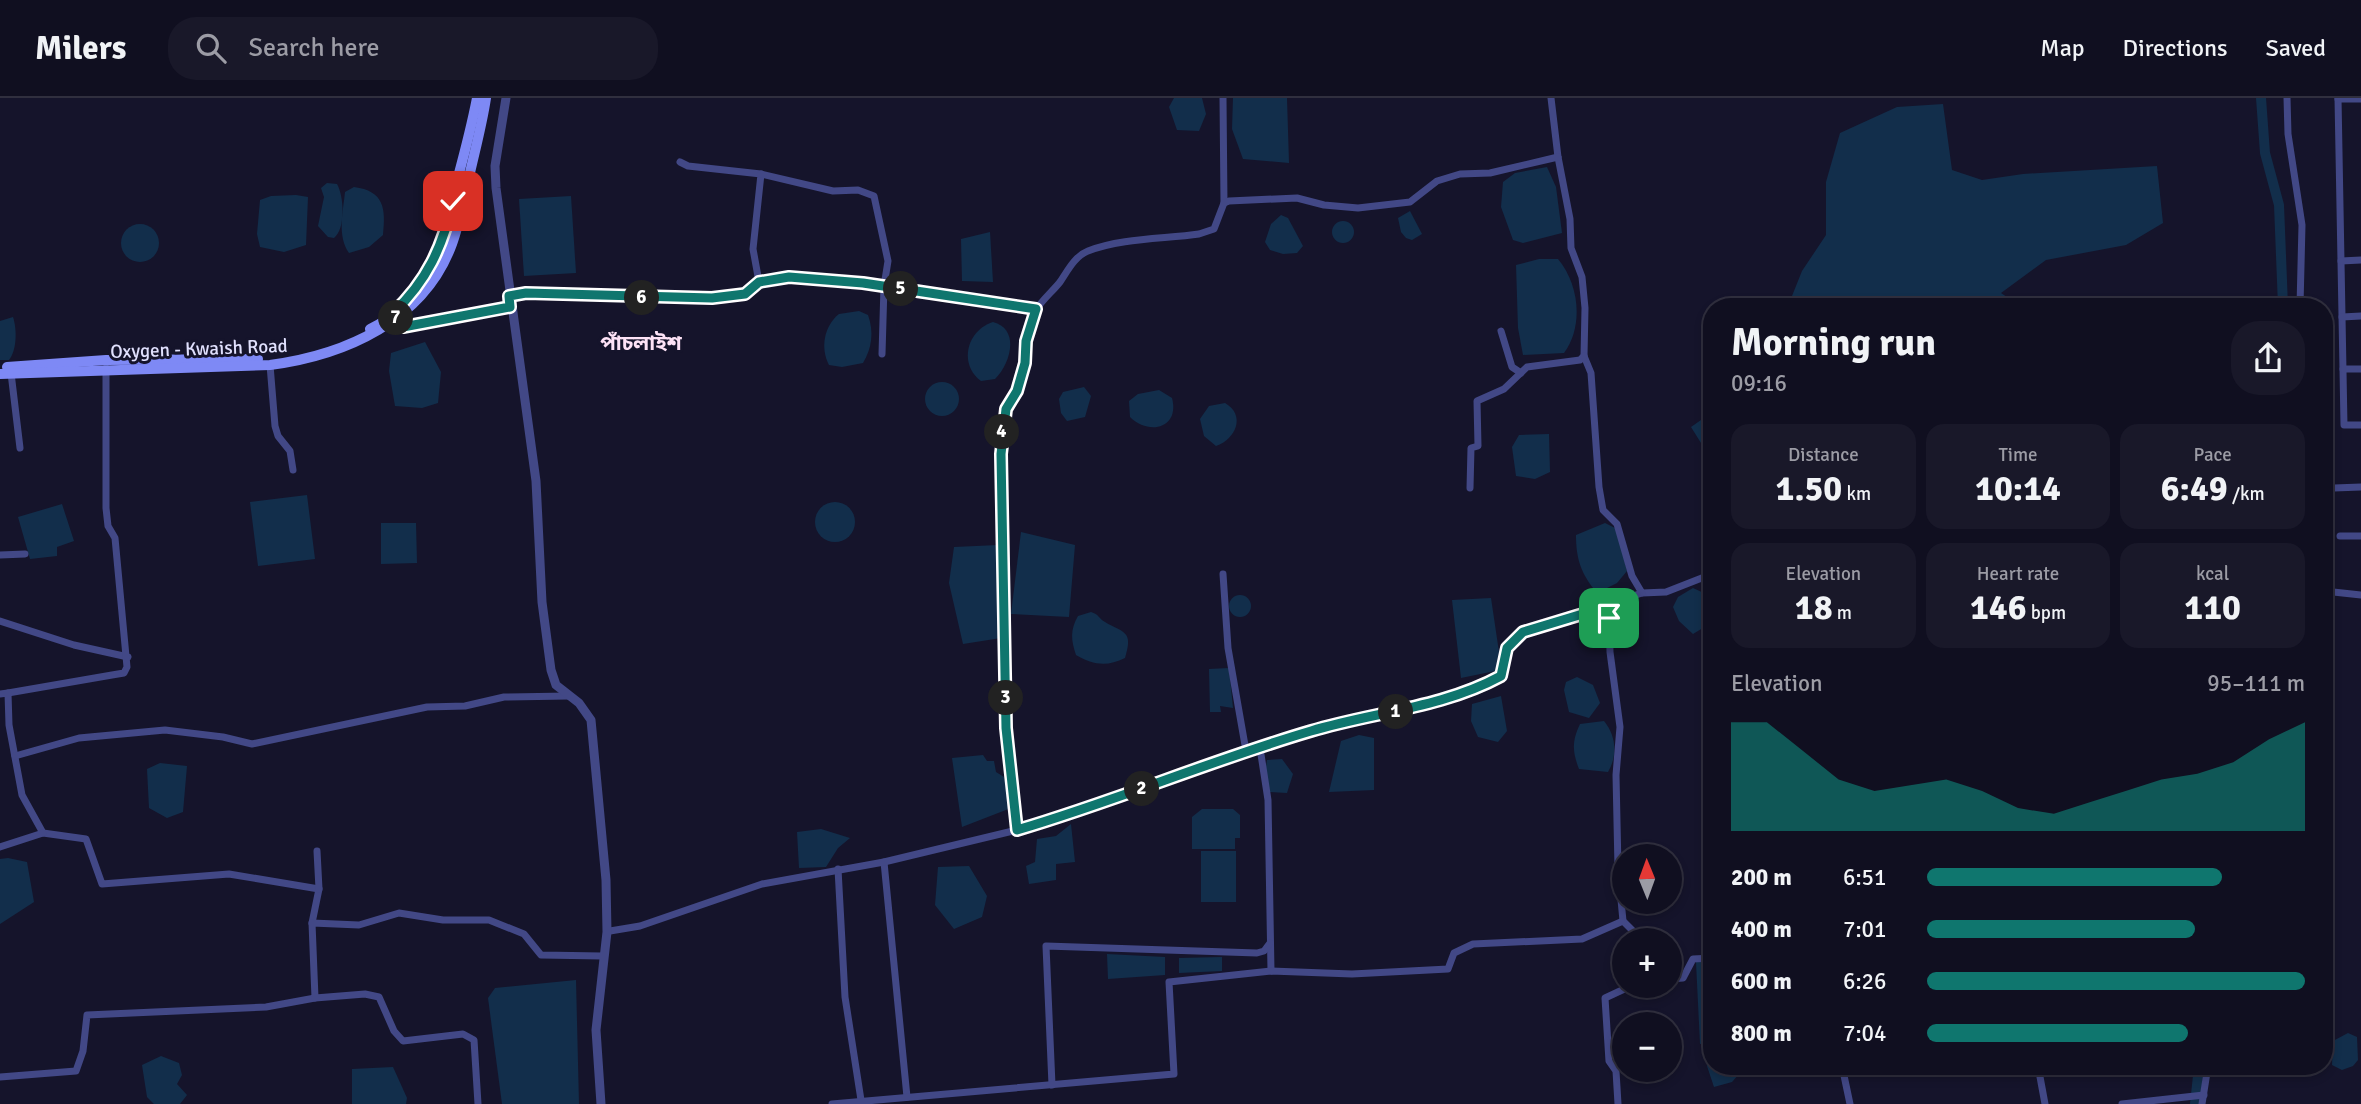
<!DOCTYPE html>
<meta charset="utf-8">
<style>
:root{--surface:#100f20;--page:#191829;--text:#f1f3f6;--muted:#9c9ca5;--line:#302f3e;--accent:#0f766e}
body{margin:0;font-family:Signika,"Noto Sans Bengali",sans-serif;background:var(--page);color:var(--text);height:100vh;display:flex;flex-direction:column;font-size:26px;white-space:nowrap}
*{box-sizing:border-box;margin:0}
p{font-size:23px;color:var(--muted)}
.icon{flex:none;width:38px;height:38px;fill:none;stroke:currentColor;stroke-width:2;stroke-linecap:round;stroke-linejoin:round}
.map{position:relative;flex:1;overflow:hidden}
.details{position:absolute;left:1703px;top:200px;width:630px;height:777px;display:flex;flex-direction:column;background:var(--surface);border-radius:28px;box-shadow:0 4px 10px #0003,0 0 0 2px var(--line)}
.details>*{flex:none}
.needle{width:46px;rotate:359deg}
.controls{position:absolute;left:1612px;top:746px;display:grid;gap:14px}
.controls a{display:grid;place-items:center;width:70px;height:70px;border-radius:50%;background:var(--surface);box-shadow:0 4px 10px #0003,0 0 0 2px var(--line);font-size:35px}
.pin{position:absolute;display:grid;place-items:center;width:60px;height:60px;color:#fff;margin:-30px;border-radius:14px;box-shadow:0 4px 10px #0006}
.km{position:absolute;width:35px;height:35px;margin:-18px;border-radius:50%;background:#222;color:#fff;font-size:19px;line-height:35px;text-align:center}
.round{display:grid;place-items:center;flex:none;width:74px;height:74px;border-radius:28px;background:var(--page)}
.headline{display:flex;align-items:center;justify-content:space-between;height:119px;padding:0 28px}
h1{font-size:38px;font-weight:700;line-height:52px}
.stats{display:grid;grid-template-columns:repeat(3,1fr);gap:10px;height:119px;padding:7px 28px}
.stats div{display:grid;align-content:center;border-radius:18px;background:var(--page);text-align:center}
.stats b{font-size:35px;font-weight:700}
.stats small{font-size:19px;font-weight:400}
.stats p{font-size:19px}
.chart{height:196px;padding:14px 28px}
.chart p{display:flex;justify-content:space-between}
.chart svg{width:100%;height:126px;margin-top:7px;fill:var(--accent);opacity:.7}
ul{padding:0 28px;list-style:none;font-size:23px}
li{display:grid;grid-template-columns:112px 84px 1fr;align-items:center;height:52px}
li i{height:18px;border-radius:9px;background:var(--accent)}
header{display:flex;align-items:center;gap:42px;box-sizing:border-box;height:98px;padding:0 35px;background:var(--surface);border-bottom:2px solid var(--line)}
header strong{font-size:33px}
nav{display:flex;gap:38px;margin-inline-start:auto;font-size:24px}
.search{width:490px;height:63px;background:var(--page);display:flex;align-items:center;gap:18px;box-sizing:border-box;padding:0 24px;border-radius:28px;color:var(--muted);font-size:26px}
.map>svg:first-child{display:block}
.water{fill:#122e4b}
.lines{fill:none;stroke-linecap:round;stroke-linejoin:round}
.canal{stroke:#122e4b;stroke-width:10}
.minor{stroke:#424886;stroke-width:7}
.tertiary{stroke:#424886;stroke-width:9}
.secondary{stroke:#7e89f5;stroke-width:10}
.route-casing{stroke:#fff;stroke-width:14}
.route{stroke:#0f766e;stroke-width:9}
.labels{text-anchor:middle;stroke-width:6;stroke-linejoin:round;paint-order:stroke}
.street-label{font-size:19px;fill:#e0e0fd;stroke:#15142b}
.neighbourhood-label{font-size:21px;font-weight:bold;fill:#fde2f6;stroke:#15142b}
</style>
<header>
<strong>Milers</strong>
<div class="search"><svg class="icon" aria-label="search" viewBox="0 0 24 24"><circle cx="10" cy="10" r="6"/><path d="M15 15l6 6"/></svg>Search here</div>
<nav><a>Map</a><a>Directions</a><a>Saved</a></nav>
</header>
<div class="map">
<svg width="2361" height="1006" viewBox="0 0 2361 1006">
<rect width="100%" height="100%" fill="#15142b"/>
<g class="water">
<path d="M1174,0h28l4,16 -7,17 -22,-1 -8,-23z"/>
<path d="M1233,0h54l2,65 -46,-4 -11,-30z"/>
<path d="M1943,6l9,66 30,10 41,-6 134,-8 6,57 -37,22 -80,15 -45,33 19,13h-232l14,-35 24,-36v-53l14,-49 57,-26z"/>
<path d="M1547,69l9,20 6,46 -39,10 -10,-3 -12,-33 2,-25 12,-9z"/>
<path d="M327,85l10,1c7,12 9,45 -3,54l-6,-1 -10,-11 6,-29 -3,-9z"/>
<path d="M354,89c30,4 32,21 29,48l-14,12 -20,6c-12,-17 -6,-41 -4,-61z"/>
<path d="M296,97l12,2 -2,48 -22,7 -24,-5 -3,-13 3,-34 11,-4z"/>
<path d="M571,98l5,77 -52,3 -5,-77z"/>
<path d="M1410,113l12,23 -10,6 -6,-2 -5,-6 -3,-14z"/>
<path d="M1281,117l7,3 15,28 -6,7 -14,1 -13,-4 -5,-8 6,-18z"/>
<circle cx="1343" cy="134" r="11"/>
<circle cx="140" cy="145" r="19"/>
<path d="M990,134l3,50 -31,-1 -1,-42z"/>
<path d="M1539,161h19c21,25 26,67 6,94l-41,2 -5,-27 -2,-63z"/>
<path d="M859,213l9,4c6,17 4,33 -5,48l-21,4 -13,-2c-9,-17 -5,-39 10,-51z"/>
<path d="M13,219c4,12 4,33 -4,43h-9v-39z"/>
<path d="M993,224c27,7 18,41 2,57l-14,2c-23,-17 -14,-51 12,-59z"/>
<path d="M425,244l16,30 -3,31 -16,5 -27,-2 -6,-35 2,-18z"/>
<circle cx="942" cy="301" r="17"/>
<path d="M1084,289l7,9 -6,21 -18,4 -6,-8 -2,-14 4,-7z"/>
<path d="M1159,292l13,8c8,30 -23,38 -42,19l-1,-16 9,-7z"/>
<path d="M1225,305c21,12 11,36 -9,43l-12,-10 -4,-17 9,-13z"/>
<path d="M1711,315v46l-20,-32z"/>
<path d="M1549,336l1,38 -15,7 -19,-3 -4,-29 7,-12z"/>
<path d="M307,397l8,64 -57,7 -8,-64z"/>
<circle cx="835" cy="424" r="20"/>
<path d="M62,406l12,37 -17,6v9l-27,3 -12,-42z"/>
<path d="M381,425h35l1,40 -36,1z"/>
<path d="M1605,425l12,6 10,42 -10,12 -20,10c-16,-19 -21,-34 -21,-58z"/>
<path d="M1021,434l54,13 -6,72 -58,-3z"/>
<path d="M998,447l3,93 -38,6 -14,-61 5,-36z"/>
<path d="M1693,490l13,6 5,14v15l-18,11 -14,-13 -6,-14 5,-10z"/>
<circle cx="1240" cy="508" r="11"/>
<path d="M1491,500l8,54 -4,19 -34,7 -9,-78z"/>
<path d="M1091,514c8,2 8,7 14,10 18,11 29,8 20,36 -18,9 -32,7 -49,-3 -5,-15 -6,-25 2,-39z"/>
<path d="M1229,570l4,40 -13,-2 1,6h-11l-1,-43z"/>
<path d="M1577,579l16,8 7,18 -11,15 -20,-6 -5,-22 2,-8z"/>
<path d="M1501,598l6,35 -9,11 -20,-5 -7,-16 1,-17z"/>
<path d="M1604,623c12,15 14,34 4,51l-29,-3c-7,-18 -7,-28 1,-45z"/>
<path d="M1359,637l15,3v52l-45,2 12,-51z"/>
<path d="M983,657l4,6h7l2,11 8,5 7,31 -49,19 -10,-69z"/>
<path d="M1282,661l11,15 -6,19 -17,-1 -5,-20 2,-12z"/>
<path d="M160,665l27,3 -4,46 -16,6 -18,-10 -2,-39z"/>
<path d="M1202,711h31l7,6v23h-5v11h-43v-32z"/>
<path d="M1071,726l4,38 -19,2v16l-27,4 -3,-18 9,-4 2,-23 19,-3z"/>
<path d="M821,731l29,9 -12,10 -12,19 -27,1 -2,-36z"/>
<rect x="1201" y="753" width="35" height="51"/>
<path d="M8,760l19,4 7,40 -34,22v-65z"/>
<path d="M969,768l18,30 -5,21 -28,12 -19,-24 3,-38z"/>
<path d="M1107,856l58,3v18l-57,4z"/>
<path d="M1222,859v14l-43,2v-15z"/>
<path d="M1696,864h15v81l-11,1z"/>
<path d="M576,882l3,124h-77l-14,-106 7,-10z"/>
<path d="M2348,935l9,4 1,23 -5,6 -11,4 -10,-5 1,-24z"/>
<path d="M1711,951l1,17h34l-14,16 -18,5 -7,-21z"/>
<path d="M161,958l18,7 3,12 -5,9 10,11 -7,9h-26l-7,-7 -5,-32z"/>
<path d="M393,969l14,31 -1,6h-54v-35z"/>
</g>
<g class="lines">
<g class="canal">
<path d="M2261,0l4,55 14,52 4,101"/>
<path d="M2195,1006l4,-38"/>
</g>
<g class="minor">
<path d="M1223,0l1,105"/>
<path d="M1551,0l7,59 12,62 1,29 11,29 3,31 -1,48 7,17 8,114 4,23 14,14 15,52 10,17 24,-1 46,-18"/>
<path d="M2287,0l1,36 14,91 -2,81"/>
<path d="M2338,0l6,327h17"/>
<path d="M2338,1h23"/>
<path d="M680,64l8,4 73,8 -8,75 6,33"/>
<path d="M761,76l72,17 25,-1 16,6 14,65 -4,25 -2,68"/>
<path d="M2341,163l20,-1"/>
<path d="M509,198l56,-4 66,6h82l32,-4 14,-12 30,-5 74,6 173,26"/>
<path d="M394,216l9,13 7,1 100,-21"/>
<path d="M2342,219l19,-1"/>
<path d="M1501,233l11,36 9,6"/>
<path d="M270,267l5,61 3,10 12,15 3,19"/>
<path d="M2343,271h18"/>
<path d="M11,275l9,75"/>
<path d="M1470,390l1,-40 7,-2 -1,-45 27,-12 23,-22 53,-7 4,-4"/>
<path d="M2334,390l27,-1"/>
<path d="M2340,438h21"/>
<path d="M0,457l25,-1"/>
<path d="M1223,476l5,74 18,103"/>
<path d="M2324,493l37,4"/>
<path d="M1609,508l1,46 10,75 -4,48 2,93 5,53 19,19"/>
<path d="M0,523l74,24 54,12"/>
<path d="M8,595l104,-18 12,-2 3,-6 -12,-129 -7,-12 -2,-18v-140"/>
<path d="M0,596l8,-1 1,32 13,70 21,38 43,6 16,45 127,-10 90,15 -7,34"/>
<path d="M1260,650l8,52 3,171"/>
<path d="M15,658l64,-18 86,-8 58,7 29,7 175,-37 38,-1 39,-9 64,-1"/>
<path d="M1017,732l-11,-102 -4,-301c4,-15 11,-26 16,-39 8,-25 4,-55 18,-78 6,-10 17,-19 24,-28 8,-12 15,-26 28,-31 33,-13 76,-12 111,-17l15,-5 10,-26 5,-2 68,-3 27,7 34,3 52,-6 27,-21 23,-7 30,-1 68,-16"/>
<path d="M0,749l43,-14"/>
<path d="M317,753l2,38"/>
<path d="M884,764l23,235"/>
<path d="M838,771l7,128 16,103"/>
<path d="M610,833l30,-5 122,-42 122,-22 133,-32 83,-26 146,-53 66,-21 128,-30 42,-13 19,-11 6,-28 16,-16 119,-39"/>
<path d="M1670,881l13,-1 10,-19 19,-1"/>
<path d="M1842,968l8,38"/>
<path d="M2038,968l7,38"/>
<path d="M0,979l76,-6 7,-20 4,-36 179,-8 49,-9"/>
<path d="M1052,987l-6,-139 211,7 7,-2 6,-8"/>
<path d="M478,1006l-4,-64 -11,-6 -60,7 -9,-10 -15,-34 -14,-3 -50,4 -3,-75 47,2 40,-12 44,7h46l35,14 17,21 61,1"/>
<path d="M832,1006l342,-30 -5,-92 102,-11 81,3 96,-5 6,-16 19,-9 109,-5 41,-18"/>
<path d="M1618,1006l-2,-33 -7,-10 -4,-63 28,-13"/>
<path d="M2122,1006l82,-9"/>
<path d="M2202,1006l6,-38"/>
</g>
<path class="tertiary" d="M506,0l-11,68 1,22 40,293 6,121 9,68 5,15 23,18 12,17 15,160 1,52 -11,98 5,74"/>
<g class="secondary">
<path d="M370,231c60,-28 74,-95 88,-152 7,-26 14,-53 19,-79"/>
<path d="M7,269l99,-7 152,-1"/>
<path d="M0,276l270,-9c75,-10 154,-44 182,-121 8,-21 11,-45 17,-67 6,-27 13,-52 17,-79"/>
</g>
</g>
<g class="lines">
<defs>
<path id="route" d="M453,103c-10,45 -26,80 -60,112l10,14 107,-20 -1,-11 17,-3 186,5 33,-4 14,-12 30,-5 74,6 173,26 -10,32 -1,22 -8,28 -11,18 -5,45 5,274 11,102c99,-29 195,-70 294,-99 63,-19 131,-23 190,-55l6,-28 16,-16 86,-26v12"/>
</defs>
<use href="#route" class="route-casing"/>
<use href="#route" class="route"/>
</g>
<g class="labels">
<g class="street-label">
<text transform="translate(199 250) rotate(-2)" y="7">Oxygen - Kwaish Road</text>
</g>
<g class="neighbourhood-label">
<text x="641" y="252">পাঁচলাইশ</text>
</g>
</g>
</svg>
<div class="controls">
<a><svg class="needle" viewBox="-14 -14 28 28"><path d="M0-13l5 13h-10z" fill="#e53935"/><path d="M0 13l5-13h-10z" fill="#9c9ca5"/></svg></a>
<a>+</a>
<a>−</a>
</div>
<div class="pin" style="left:1609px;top:520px;background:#1e9e55"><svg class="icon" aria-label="arrive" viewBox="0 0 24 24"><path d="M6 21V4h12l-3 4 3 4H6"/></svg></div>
<div class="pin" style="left:453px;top:103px;background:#d93025"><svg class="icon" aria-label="check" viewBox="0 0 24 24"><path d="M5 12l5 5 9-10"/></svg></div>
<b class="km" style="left:1396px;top:614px">1</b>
<b class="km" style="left:1142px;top:691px">2</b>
<b class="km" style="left:1006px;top:600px">3</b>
<b class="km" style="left:1002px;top:334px">4</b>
<b class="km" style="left:901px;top:191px">5</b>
<b class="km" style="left:642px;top:200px">6</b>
<b class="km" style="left:396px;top:220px">7</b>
<section class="details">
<div class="headline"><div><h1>Morning run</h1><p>09:16</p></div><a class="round"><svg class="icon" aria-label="share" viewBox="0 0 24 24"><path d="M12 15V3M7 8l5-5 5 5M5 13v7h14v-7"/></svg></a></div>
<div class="stats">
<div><p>Distance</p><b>1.50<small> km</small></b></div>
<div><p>Time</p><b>10:14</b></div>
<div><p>Pace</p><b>6:49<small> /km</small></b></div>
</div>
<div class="stats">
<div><p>Elevation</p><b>18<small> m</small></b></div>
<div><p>Heart rate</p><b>146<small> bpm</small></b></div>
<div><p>kcal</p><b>110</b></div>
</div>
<div class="chart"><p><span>Elevation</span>95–111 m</p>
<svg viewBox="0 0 160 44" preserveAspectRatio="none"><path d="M0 44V6L10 6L20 16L30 26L40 30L50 28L60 26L70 30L80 36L90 38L100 34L110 30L120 26L130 24L140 20L150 12L160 6V44z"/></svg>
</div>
<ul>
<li><b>200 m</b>6:51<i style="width:78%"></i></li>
<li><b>400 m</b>7:01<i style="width:71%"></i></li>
<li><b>600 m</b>6:26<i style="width:100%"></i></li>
<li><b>800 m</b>7:04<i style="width:69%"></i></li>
</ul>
</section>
</div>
